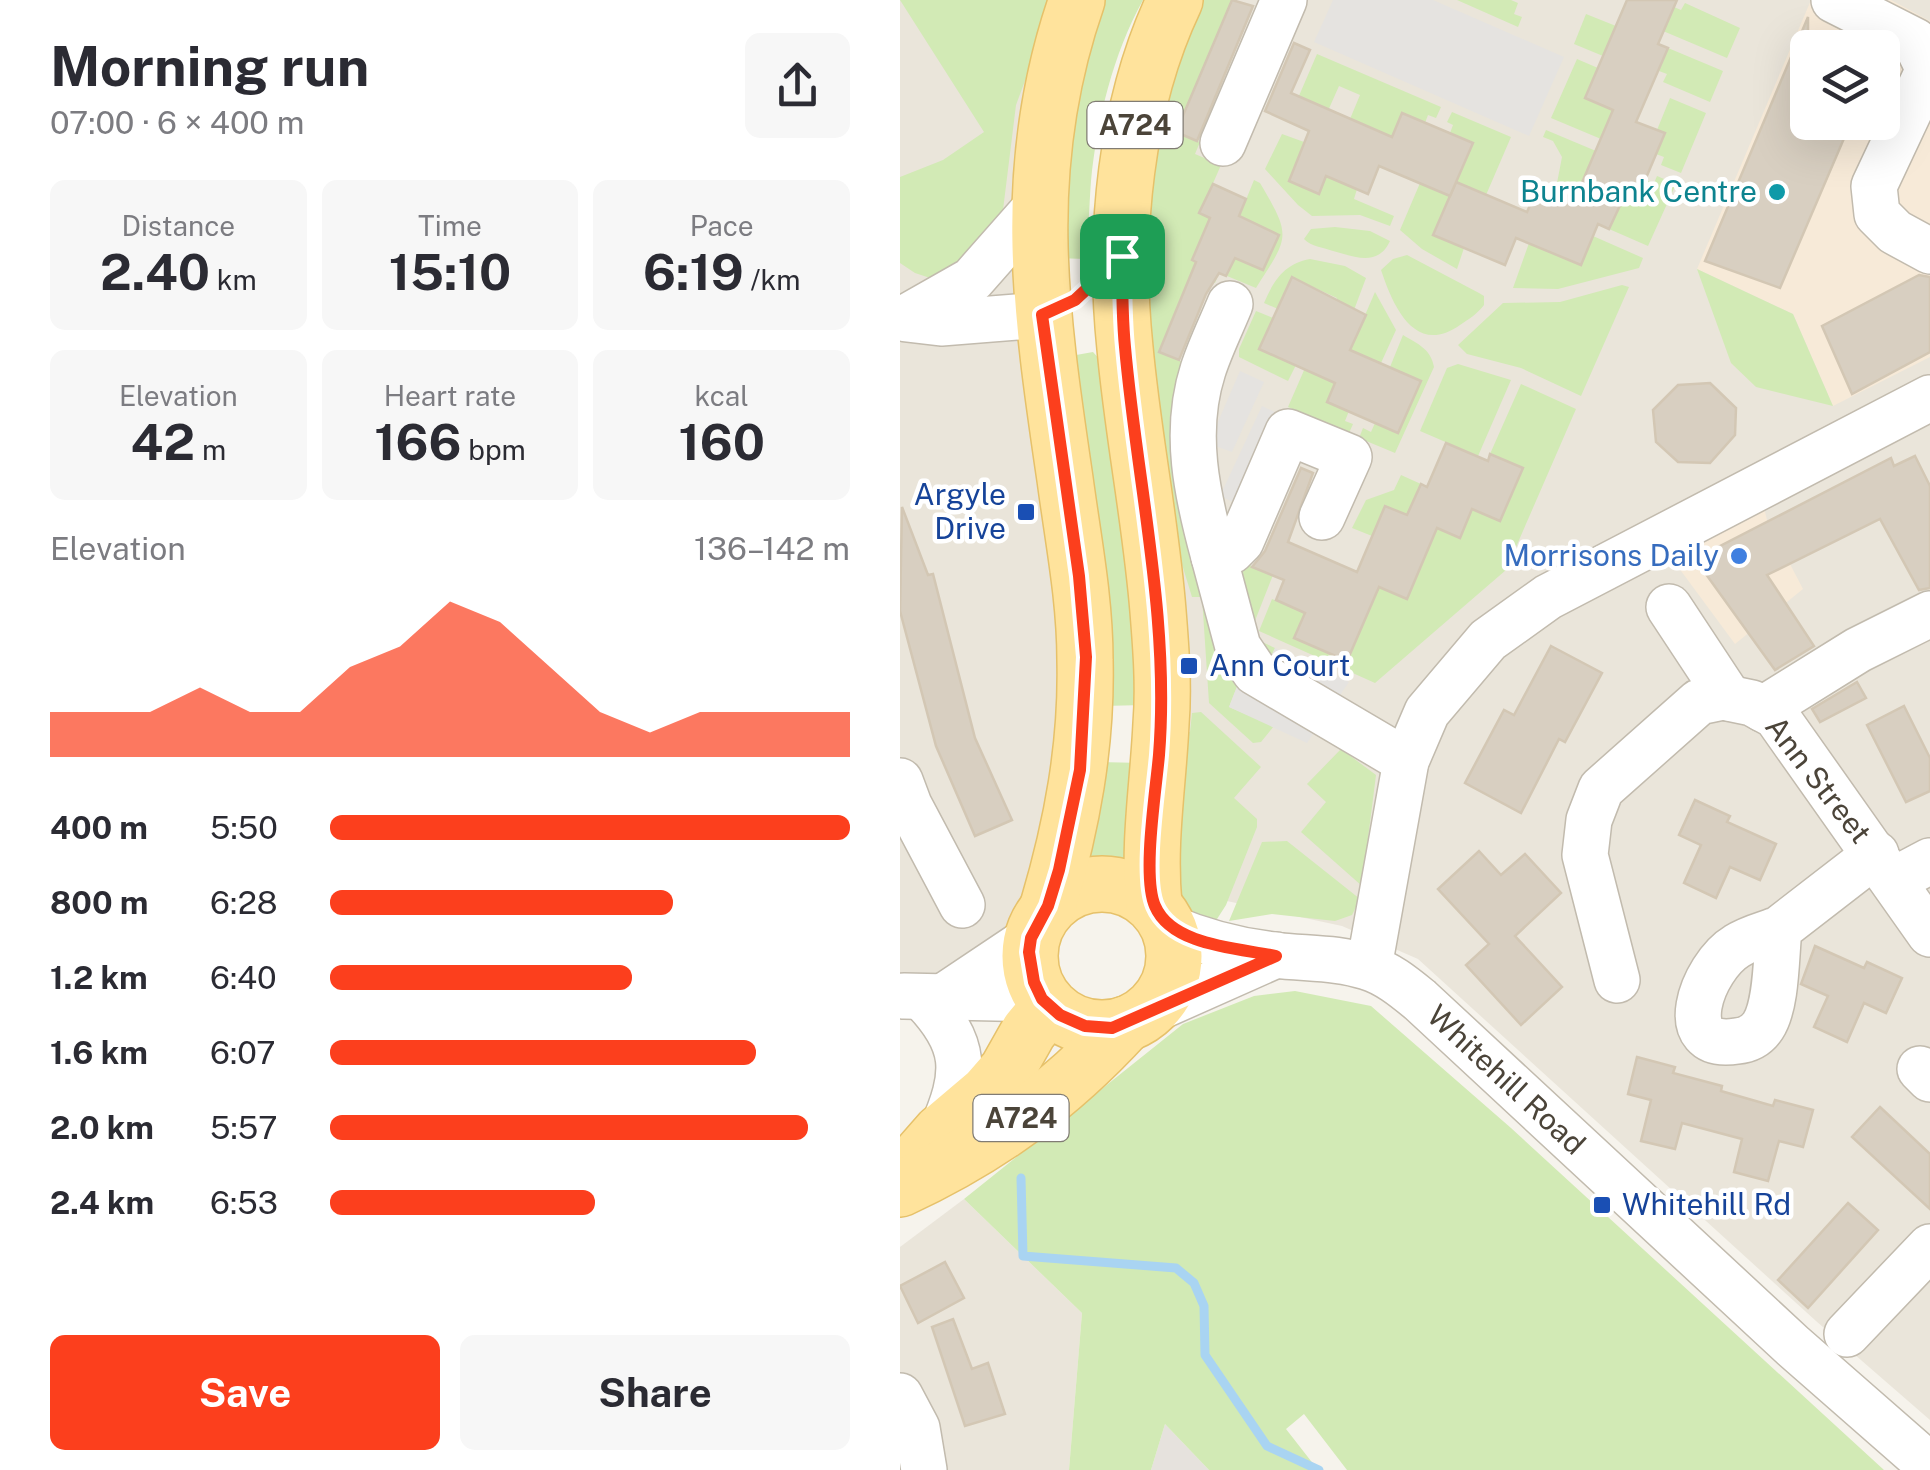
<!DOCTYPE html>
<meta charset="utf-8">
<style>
:root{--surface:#fff;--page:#f7f7f7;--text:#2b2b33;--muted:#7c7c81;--accent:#fc3f1d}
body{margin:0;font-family:"Public Sans",sans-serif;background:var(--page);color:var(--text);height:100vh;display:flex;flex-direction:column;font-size:38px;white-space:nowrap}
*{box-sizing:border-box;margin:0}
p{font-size:32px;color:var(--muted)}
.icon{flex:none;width:55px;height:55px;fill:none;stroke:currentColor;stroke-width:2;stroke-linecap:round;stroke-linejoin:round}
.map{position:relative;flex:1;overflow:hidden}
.panel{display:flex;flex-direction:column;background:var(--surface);width:900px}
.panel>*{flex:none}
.tools{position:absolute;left:890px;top:30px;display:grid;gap:20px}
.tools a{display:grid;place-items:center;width:110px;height:110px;border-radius:15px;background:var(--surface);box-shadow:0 10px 40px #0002;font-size:50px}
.pin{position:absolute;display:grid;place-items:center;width:85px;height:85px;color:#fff;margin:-42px;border-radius:20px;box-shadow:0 5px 15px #0006}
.round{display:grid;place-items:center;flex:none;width:105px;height:105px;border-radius:15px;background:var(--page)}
.summary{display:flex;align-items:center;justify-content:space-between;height:170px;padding:0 50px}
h1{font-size:55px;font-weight:700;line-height:75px}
.figures{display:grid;grid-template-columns:repeat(3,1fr);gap:15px;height:170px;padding:10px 50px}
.figures div{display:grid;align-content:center;border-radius:15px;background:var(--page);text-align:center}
.figures b{font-size:50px;font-weight:700}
.figures small{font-size:28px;font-weight:400}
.figures p{font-size:28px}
.chart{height:280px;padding:20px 50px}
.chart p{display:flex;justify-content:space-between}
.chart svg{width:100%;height:180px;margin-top:10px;fill:var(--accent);opacity:.7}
.action{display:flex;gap:20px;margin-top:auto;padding:20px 50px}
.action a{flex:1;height:115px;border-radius:15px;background:var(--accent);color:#fff;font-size:40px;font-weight:700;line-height:115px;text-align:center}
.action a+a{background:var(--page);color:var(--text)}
ul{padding:0 50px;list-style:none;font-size:32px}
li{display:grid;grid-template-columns:160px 120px 1fr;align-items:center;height:75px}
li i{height:25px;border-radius:12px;background:var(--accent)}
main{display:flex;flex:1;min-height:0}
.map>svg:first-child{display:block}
.residential{fill:#eae5da;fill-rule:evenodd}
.commercial{fill:#f7ead8;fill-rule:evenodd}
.industrial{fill:#e6e2dd}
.green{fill:#d2eab5}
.parking{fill:#e5e3e0}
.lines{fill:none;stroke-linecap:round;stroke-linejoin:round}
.stream{stroke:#a9d4f2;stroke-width:9}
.building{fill:#d8cfc1;stroke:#d3c7b4;stroke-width:2.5}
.minor-casing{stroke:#c2bbae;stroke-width:48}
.major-casing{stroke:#e6c16a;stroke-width:58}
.minor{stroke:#fff;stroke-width:45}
.major{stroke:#ffe39c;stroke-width:55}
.route-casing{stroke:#fff;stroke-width:20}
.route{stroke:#fc3f1d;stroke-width:12}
.culture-dot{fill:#0f9aa8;stroke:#fff;stroke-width:4}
.transit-dot{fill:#1a4fb4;stroke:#fff;stroke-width:4}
.shop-dot{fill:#3f7fe0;stroke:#fff;stroke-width:4}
.labels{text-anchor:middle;stroke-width:9;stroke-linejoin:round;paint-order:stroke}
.shield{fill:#fff;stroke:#817c74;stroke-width:2.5}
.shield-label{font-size:28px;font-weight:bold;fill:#4b4439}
.culture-label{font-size:30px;fill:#0d838f;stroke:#fff;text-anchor:end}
.transit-label{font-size:30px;fill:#164399;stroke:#fff;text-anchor:start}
.shop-label{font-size:30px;fill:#366cbe;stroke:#fff;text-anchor:end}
.street-label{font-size:30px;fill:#4b4439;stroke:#fff}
</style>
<main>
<section class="panel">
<div class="summary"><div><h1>Morning run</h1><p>07:00 · 6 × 400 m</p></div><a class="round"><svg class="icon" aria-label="share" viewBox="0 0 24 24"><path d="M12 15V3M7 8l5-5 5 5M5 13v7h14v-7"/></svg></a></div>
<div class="figures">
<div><p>Distance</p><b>2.40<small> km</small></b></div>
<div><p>Time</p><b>15:10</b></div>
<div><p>Pace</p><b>6:19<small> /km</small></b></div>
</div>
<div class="figures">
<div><p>Elevation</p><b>42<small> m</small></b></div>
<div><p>Heart rate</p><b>166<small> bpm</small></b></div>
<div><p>kcal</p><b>160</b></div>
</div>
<div class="chart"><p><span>Elevation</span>136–142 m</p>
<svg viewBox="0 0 160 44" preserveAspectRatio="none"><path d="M0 44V33L10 33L20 33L30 27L40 33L50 33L60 22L70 17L80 6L90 11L100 22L110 33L120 38L130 33L140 33L150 33L160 33V44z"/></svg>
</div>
<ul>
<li><b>400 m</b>5:50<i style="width:100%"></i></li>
<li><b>800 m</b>6:28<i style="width:66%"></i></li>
<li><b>1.2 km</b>6:40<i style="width:58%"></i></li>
<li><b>1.6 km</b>6:07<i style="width:82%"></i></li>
<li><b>2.0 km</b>5:57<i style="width:92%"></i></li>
<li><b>2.4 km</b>6:53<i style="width:51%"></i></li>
</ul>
<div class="action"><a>Save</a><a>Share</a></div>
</section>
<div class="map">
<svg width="1030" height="1470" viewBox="0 0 1030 1470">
<rect width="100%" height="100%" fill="#f6f3ec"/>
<g class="residential">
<path d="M0,0h177l-49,282 58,375 -27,213 -64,82 -95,37z"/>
<path d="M302,0h728v1420l-114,-99 -398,-362 -76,-33 -166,-36 -31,-487 22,-334zM908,48h74v74h-74z"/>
<path d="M64,1199l118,114 -13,157h-169v-223z"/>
</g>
<g class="commercial">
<path d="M911,0h80l39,21v336l-97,49 -40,-92 -96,-45zM908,48h74v74h-74z"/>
<path d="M864,508l3,12 36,69 -68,55 -62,-84z"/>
</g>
<path class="industrial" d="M265,1424l44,46h-58z"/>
<g class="green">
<path d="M0,0h155l-39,105 -13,105 -8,22 -9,17 -53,30 -18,-6 -15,-10v-86l43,-17 41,-28z"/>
<path d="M197,0h46c-30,54 -46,120 -52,181 -2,26 -2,52 -6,78l-29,-1 -1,-44z"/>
<path d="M297,0h35l-56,132 24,10 -5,12 26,11 -21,48 10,5 -18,41 27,14 -4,10 -24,-9 -32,78 26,11 55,316 -11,28 45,19 -13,16 -8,1 -44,-40 -7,-106h-10l-26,-85 -23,-166 10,-213z"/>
<path d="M557,0h54l7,3 -4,11 8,3 -4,10z"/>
<path d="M785,3l55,25 -13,30 -64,-27 11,-24 7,3z"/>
<path d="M686,14l30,12 -13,30 -29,-12z"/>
<path d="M768,48l55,23 -13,31 -47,-20 4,-8 -8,-3z"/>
<path d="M417,54l124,53 -5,11 -8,-3 -3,8 -23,-10 -12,29 -40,-23 10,-24 -21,-9 -20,45 -30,-12z"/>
<path d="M677,59l21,9 -12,30 27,12 -12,29 -50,-21z"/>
<path d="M770,98l36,15 -25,60 -20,-8 3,-8 -8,-3 9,-21 -8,-3z"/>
<path d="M552,112l59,25 -25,58 -30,-13 17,-39 -23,-10 3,-8 -6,-3z"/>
<path d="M646,130l50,21 -12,43 -27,-11 5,-26 -9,-16 -10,-4z"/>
<path d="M382,134l22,8 -15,39 30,12 7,-17 31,13 -3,10 40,17 -4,10 -30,-11 -48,1 -14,-11 -33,-36z"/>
<path d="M757,176l19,8 -28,62 -39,-17 14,-30 12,5 10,-24 9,3z"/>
<path d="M354,180l6,3c32,54 29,53 -4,105l-29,-12 8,-18 44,-23 -40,-18z"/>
<path d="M520,183l30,13 14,52 -7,21 -35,-20 -22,-19z"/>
<path d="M435,227l35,4 20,10c-12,26 -35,16 -57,10 -11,-4 -21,-4 -29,-12l7,-10z"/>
<path d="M693,236l50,22 -4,10 -81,21 -45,-1 16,-45 52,22z"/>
<path d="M507,255l72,38 5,3v9c-7,9 -15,14 -24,20 -45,32 -67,-19 -79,-55l12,-11z"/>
<path d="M410,259l35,7 21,12 -12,32 -18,-9 1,-3 -44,-20 -15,31 -14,-6c10,-23 20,-39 46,-44z"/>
<path d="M797,269l96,45 40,92 -77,-19 -25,-24z"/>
<path d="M722,285l7,2 -48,109 -60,-28 -54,-14 -9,-9 45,-42 57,-1z"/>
<path d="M475,292l21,38 -15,33 -31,-13z"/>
<path d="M356,311l17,7 23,47 -8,16 -49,-24v-8z"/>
<path d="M503,335c15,9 28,14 31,32l-39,86 -36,-15 4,-10 8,4 4,-9 23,9 23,-51 -31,-14z"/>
<path d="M193,352l9,10 43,343 -43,1 -37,-349z"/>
<path d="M412,352l31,14 6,45 -4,10 8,3 -4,9 -61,-26z"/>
<path d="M558,364l53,16 -33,76 -58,-25 27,-63z"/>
<path d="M621,384l55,25 -70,161 -131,113 -116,-52 13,-32 33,14 -10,25 78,-53 34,14 30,-71 23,10 12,-29 28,11 23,-51 -33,-15z"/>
<path d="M501,475l20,9 -14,31 -22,-9 -13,30 -20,-8 14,-28 28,-10z"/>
<path d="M342,562l31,13 -24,61 26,12 -9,19 -18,-25 -17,-67 4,-10z"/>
<path d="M301,712l60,55 -27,31 23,21v8l-31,78 -16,25 -28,-22 -8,-15 7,-160 9,-1 2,-19z"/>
<path d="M441,749l35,26 -14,111 -61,-54 25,-30 -19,-18z"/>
<path d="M198,762l45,1 -14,103 -23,-5 -29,4z"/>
<path d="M387,841l73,58 -8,16 -17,6 -63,-7 -43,7 33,-79z"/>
<path d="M395,991l76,15 140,122 373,342h-537l-43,-56 -18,15 32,41h-109l-44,-46 -14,46h-82l13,-157 -118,-114 219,-175 71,-28z"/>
</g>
<g class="parking">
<path d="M433,0h100l131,57 -35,79 -215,-94z"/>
<path d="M340,371l24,11 -32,70 -14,-5 -5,2 -2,-11z"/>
<path d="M362,406l21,10 -41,90 -22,-10z"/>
<path d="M375,648l74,34 -42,61 -78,-36 11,-28 26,-12z"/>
</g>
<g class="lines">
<path class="stream" d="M121,1178l2,78 153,12 18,15 10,23 1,49 62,91 52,24"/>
</g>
<g class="building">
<path d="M332,0l21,6 -56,135 -21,-9z"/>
<path d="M727,0h50l-19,44 10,4 -32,74 29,11 -30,71 -12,-5 -14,30 -11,-5 -17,41 -65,-27 -11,27 -72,-30 23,-53 71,30 12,-27 36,14 38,-89 -28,-12z"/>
<path d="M908,17v105h43l-71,166 -75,-27z"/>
<path d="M394,43l16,7 -19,43 101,44 10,-24 71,30 -23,53 -71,-30 -11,28 -42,-18 -7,18 -30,-13 20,-50 -44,-20z"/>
<path d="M313,184l33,15 -7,17 40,19 -16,35 -28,-12 -9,18 -7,-3 -13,21 -27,66 -20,-8 37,-90 -4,-2 18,-42 -11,-5z"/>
<path d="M1019,275l11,2v75l-78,42 -30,-68z"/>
<path d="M392,277l74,38 -16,35 71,31 -23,52 -71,-31 8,-19 -76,-34z"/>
<path d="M810,383l26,25 -1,27 -25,28 -32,-1 -22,-20 -3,-32 25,-25z"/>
<path d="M546,443l42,18 2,-7 33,14 -23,53 -28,-12 -12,29 -23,-10 -30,71 -28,-12 -32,74 -53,-23 11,-25 -29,-13 8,-20 -32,-13 13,-16 36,-83 12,5 -25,69 69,30 28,-66 22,9 14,-31 6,3z"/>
<path d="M1015,456l15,30v102l-11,2 -39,-71 -113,56 47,71 -39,24 -80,-111 196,-101 3,8z"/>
<path d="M2,507l26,68 5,-1 42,164 37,82 -37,16 -39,-90 -36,-135z"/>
<path d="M651,646l51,27 -37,69 -6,-3 -38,74 -56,-30 39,-73 10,5z"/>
<path d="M957,682l9,16 -46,24 -8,-13z"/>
<path d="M1004,706l26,52v33l-24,11 -39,-77z"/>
<path d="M795,800l35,16 -3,6 49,22 -16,36 -30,-13 -14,31 -32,-15 17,-38 -22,-10z"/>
<path d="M579,851l22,24 24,-21 36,39 -46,43 47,51 -41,38 -55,-60 23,-21 -51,-55z"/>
<path d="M915,946l49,22 3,-6 35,16 -16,35 -22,-10 -17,39 -33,-15 14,-31 -27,-12z"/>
<path d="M737,1057l38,10 -2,6 49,13 -1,5 52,15 2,-6 38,10 -10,37 -24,-6 -11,40 -34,-9 8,-33 -60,-16 -7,26 -34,-8 10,-41 -23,-6z"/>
<path d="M980,1107l50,47v55l-78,-72z"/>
<path d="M948,1203l30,27 -70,78 -30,-28z"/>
<path d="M45,1262l19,36 -46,25 -18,-37z"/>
<path d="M53,1319l19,50 16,-6 17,51 -40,12 -33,-99z"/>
</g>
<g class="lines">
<defs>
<g id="minor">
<path d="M934,0l81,41 15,31"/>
<path d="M1028,71l-54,115 3,28 18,18 35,19"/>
<path d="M323,143l61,-143"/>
<path d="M5,318l67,-38 66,-75"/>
<path d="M7,319l34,4 101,-8"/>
<path d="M422,517l27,-60 -61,-25 -47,109 -10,10 -17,6 24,90 17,25 151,89"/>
<path d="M314,557c-17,-62 -31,-125 -11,-187 7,-22 18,-44 27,-66"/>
<path d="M769,607l60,91"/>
<path d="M863,709l95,-59 72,-36"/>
<path d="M0,781l9,24 53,100"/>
<path d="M994,880l36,-19"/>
<path d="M268,927c33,14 71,24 106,28 31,4 63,2 93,12 20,6 37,20 53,33l373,346 137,120"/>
<path d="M879,929c-13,5 -30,9 -42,17 -35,21 -66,106 0,95 11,-1 20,-6 26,-15 14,-21 13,-71 16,-97l97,-75"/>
<path d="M469,967l37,-206 21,-49 61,-72 60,-43 382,-199"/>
<path d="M717,980l-32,-125 4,-35 12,-31 98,-87 24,-5 29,6 24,13 154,218"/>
<path d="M4,996l138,3"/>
<path d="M22,997c46,47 45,76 19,135"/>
<path d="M43,997l88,-59"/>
<path d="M248,1012l128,-57"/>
<path d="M1020,1069l10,10"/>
<path d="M947,1334l83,-87"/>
<path d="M0,1396l17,32 7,42"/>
</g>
<g id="major">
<circle cx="202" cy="956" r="72"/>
<path d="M254,905c-6,-63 4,-118 7,-181 3,-37 0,-76 -3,-113 -7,-88 -25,-175 -33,-263 -12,-114 0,-243 50,-348"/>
<path d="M148,906c24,-81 39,-161 37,-246 0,-61 -12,-121 -20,-181 -25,-169 -46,-313 12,-479"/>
<path d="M11,1166l30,-34 46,-39 20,-23 22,-39 20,-24"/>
<path d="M0,1189c89,-41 160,-93 226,-165"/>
</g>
</defs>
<use href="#minor" class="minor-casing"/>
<use href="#major" class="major-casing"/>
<use href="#minor" class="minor"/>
<use href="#major" class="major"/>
</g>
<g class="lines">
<defs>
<path id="route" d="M222,256c0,30 0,61 3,91 12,136 45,271 34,408 -3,35 -17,121 -4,151 17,40 83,42 121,50l-164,72 -27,-2 -25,-11 -18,-16 -8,-17 -5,-30 2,-14 17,-32 11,-36 21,-100 6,-113 -7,-81 -37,-261 33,-15z"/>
</defs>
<use href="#route" class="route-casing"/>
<use href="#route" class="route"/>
</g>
<circle class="culture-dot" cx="877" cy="192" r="10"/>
<g class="transit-dot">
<rect x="116" y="502" width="20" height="20" rx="5"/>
<rect x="279" y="656" width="20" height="20" rx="5"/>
<rect x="692" y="1195" width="20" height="20" rx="5"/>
</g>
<circle class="shop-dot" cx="839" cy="556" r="10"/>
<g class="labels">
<g class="shield">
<rect x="187.5" y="102" width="95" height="46" rx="8"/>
<rect x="73.5" y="1095" width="95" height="46" rx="8"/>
</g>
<g class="shield-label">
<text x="235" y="135">A724</text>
<text x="121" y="1128">A724</text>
</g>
<g class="culture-label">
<text x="857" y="202">Burnbank Centre</text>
</g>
<g class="transit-label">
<text x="106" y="505" text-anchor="end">Argyle<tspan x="106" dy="34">Drive</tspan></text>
<text x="309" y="676">Ann Court</text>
<text x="722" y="1215">Whitehill Rd</text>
</g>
<g class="shop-label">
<text x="819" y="566">Morrisons Daily</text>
</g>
<g class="street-label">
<text transform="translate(918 780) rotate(52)" y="10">Ann Street</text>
<text transform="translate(606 1080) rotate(43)" y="10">Whitehill Road</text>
</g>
</g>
</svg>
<div class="tools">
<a><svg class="icon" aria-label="layers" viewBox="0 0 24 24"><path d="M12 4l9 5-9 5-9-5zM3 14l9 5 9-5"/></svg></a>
</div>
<div class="pin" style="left:222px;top:256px;background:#1e9e55"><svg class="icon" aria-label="arrive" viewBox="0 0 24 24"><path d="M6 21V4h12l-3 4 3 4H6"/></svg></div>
</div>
</main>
